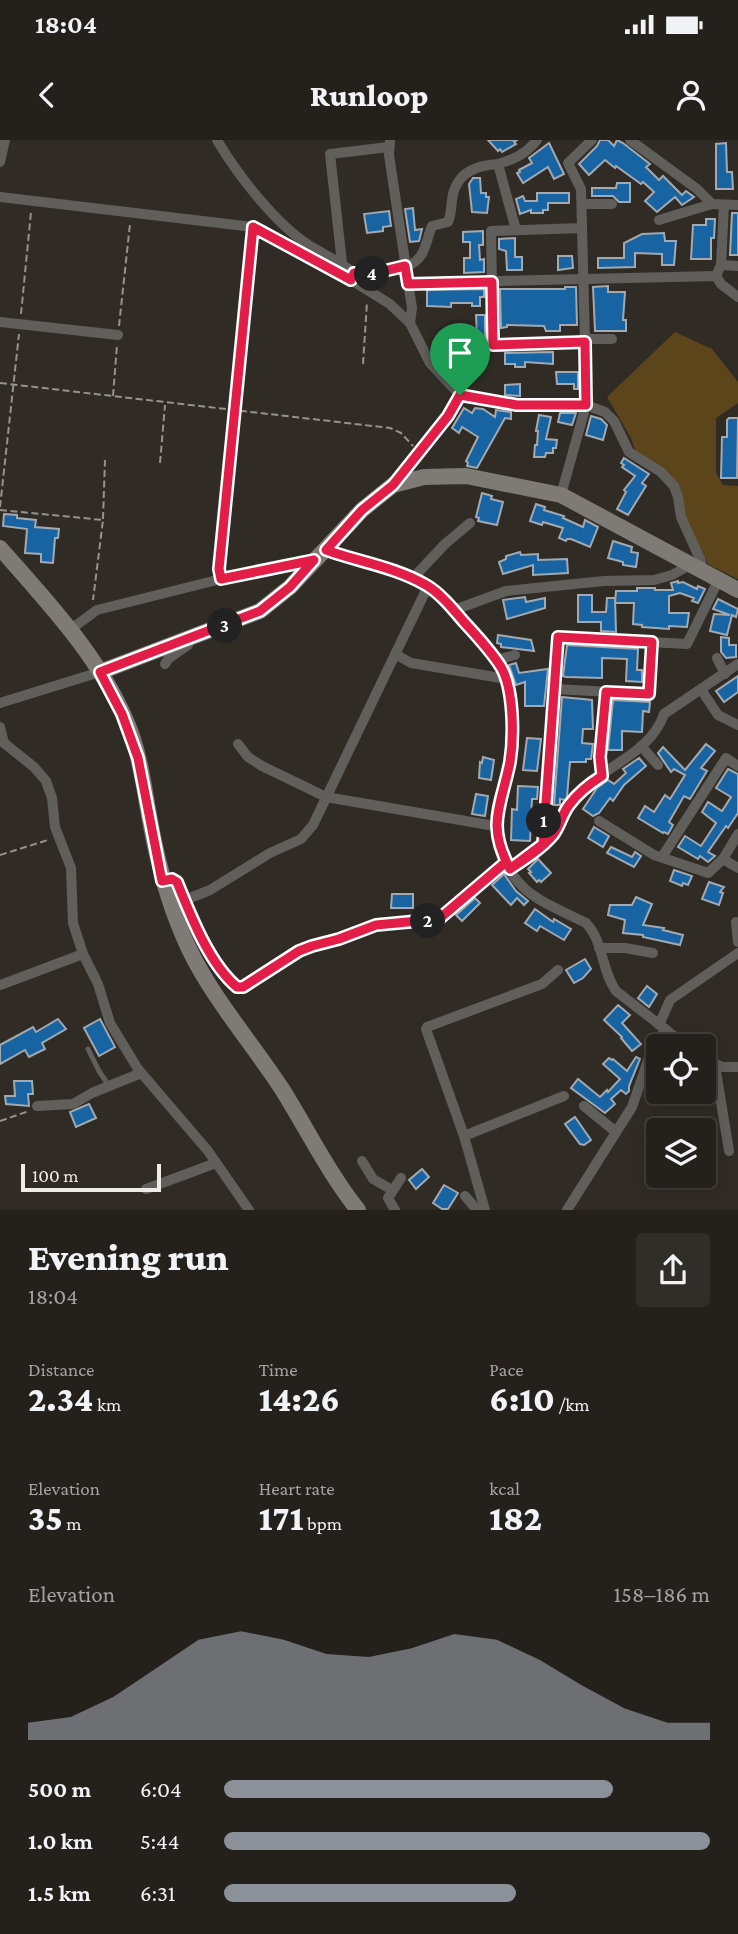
<!DOCTYPE html>
<meta charset="utf-8">
<style>
:root{--surface:#24211c;--page:#302e29;--text:#f1f3f6;--muted:#a3a3a3;--line:#413e3b;--accent:#8c9099}
body{margin:0;font-family:"Crimson Pro",serif;background:var(--page);color:var(--text);height:100vh;display:flex;flex-direction:column;font-size:26px;white-space:nowrap}
*{box-sizing:border-box;margin:0}
p{font-size:23px;color:var(--muted)}
.icon{flex:none;width:38px;height:38px;fill:none;stroke:currentColor;stroke-width:2;stroke-linecap:round;stroke-linejoin:round}
.map{position:relative;height:1070px;overflow:hidden}
.sheet{display:flex;flex-direction:column;background:var(--surface);flex:1}
.sheet>*{flex:none}
.fabs{position:absolute;left:646px;top:894px;display:grid;gap:14px}
.fabs a{display:grid;place-items:center;width:70px;height:70px;border-radius:7px;background:var(--surface);box-shadow:0 4px 18px #0003,0 0 0 2px var(--line);font-size:35px}
.scale{position:absolute;left:21px;bottom:18px;width:140px;box-sizing:border-box;padding-left:7px;border:4px solid #efece8;border-top:0;font-size:19px;line-height:24px;white-space:nowrap;color:#efece8;-webkit-text-stroke:5px #302c25;paint-order:stroke}
.pin{position:absolute;display:grid;place-items:center;width:60px;height:60px;color:#fff;margin:-72px -30px;border-radius:50% 50% 50% 0;rotate:-45deg;box-shadow:0 0 7px #0007}
.pin .icon{rotate:45deg}
.km{position:absolute;width:35px;height:35px;margin:-18px;border-radius:50%;background:#222;color:#fff;font-size:19px;line-height:35px;text-align:center}
.round{display:grid;place-items:center;flex:none;width:74px;height:74px;border-radius:7px;background:var(--page)}
.head{display:flex;align-items:center;justify-content:space-between;height:119px;padding:0 28px}
h1{font-size:38px;font-weight:800;line-height:52px}
.metrics{display:grid;grid-template-columns:repeat(3,1fr);gap:10px;height:119px;padding:7px 28px}
.metrics div{display:grid;align-content:center}
.metrics b{font-size:35px;font-weight:800}
.metrics small{font-size:19px;font-weight:400}
.metrics p{font-size:19px}
.chart{height:196px;padding:14px 28px}
.chart p{display:flex;justify-content:space-between}
.chart svg{width:100%;height:126px;margin-top:7px;fill:var(--accent);opacity:.7}
ul{padding:0 28px;list-style:none;font-size:23px}
li{display:grid;grid-template-columns:112px 84px 1fr;align-items:center;height:52px}
li i{height:18px;border-radius:9px;background:var(--accent)}
.status{display:flex;justify-content:space-between;align-items:center;height:49px;padding:0 35px;background:var(--surface);direction:ltr}
.status svg{height:19px;fill:currentColor}
header{display:flex;justify-content:space-between;align-items:center;height:91px;padding:0 28px;background:var(--surface);font-size:32px;font-weight:800}
.map>svg:first-child{display:block}
.green{fill:#5c451b}
.building{fill:#1864a2;stroke:#a2a9b0;stroke-width:2}
.lines{fill:none;stroke-linecap:round;stroke-linejoin:round}
.path{stroke:#95928c;stroke-width:2;stroke-dasharray:7 3.5;stroke-linecap:butt}
.lane{stroke:#615f5c;stroke-width:5}
.street{stroke:#615f5c;stroke-width:10}
.secondary{stroke:#7e7b76;stroke-width:16}
.route-casing{stroke:#fff;stroke-width:14}
.route{stroke:#e11d48;stroke-width:9}
</style>
<div class="status"><b>18:04</b><svg viewBox="0 0 49 12"><path d="M0 12V9h3v3zM5 12V6h3v6zM10 12V3h3v9zM15 12V0h3v12zM26 1h20v11H26zM47 4h2v5h-2z"/></svg></div>
<header><svg class="icon" aria-label="back" viewBox="0 0 24 24"><path d="M15 5l-7 7 7 7"/></svg>Runloop<svg class="icon" aria-label="person" viewBox="0 0 24 24"><circle cx="12" cy="8" r="4"/><path d="M4 21q1-7 8-7t8 7"/></svg></header>
<div class="map">
<svg width="738" height="1070" viewBox="0 0 738 1070">
<rect width="100%" height="100%" fill="#302c25"/>
<path class="green" d="M675,192l37,17 26,33v21l-22,15v55l7,12 15,1v93l-30,-15 -23,-47 -3,-24 -12,-19 -34,-22 -5,-14 -24,-41z"/>
<g class="building">
<path d="M488,0h29l-3,2 2,2 -14,8 -2,-3 -2,2z"/>
<path d="M600,0h8l6,6 3,-6 6,3 27,21 -4,3 13,13 4,-4 19,19 4,-4 8,6 -12,8 -7,-8 -18,15 -12,-11 9,-9 -11,-10 -2,2 -25,-18 -1,2 -10,-8 -16,15 -10,-11 18,-18z"/>
<path d="M549,3l15,31 -10,5 -6,-12 -25,16 -6,-10 3,-1 -1,-2 13,-7 -3,-5z"/>
<path d="M726,3l1,29h5l1,17h-17v-45z"/>
<path d="M473,38h7l1,15h5v4h3l-2,16 -15,-1 -3,-28z"/>
<path d="M617,43h13v19h-11l-6,-6h-21v-8h24z"/>
<path d="M537,53h32v10h-21v7h-5v3h-12v-3l-11,4 -4,-15 7,-3 2,5h12z"/>
<path d="M413,68l2,22 7,-1 -3,12 -9,1 -5,-33z"/>
<path d="M389,71l2,15 -8,1v4l-16,2 -3,-19z"/>
<path d="M732,73h6v42h-8z"/>
<path d="M706,79h9l-1,19h-3v21h-20l2,-34h13z"/>
<path d="M483,91v14h-4l1,15 4,-1v13l-20,1v-15h6v-16h-7v-10z"/>
<path d="M664,93l1,8h11l-2,24h-12v-11l-27,-1v14l-37,1v-10h26v-15l18,-9z"/>
<path d="M515,98v19h7v13h-15l-1,-19 -7,-2v-10z"/>
<path d="M558,116h14l1,12 -15,2z"/>
<path d="M608,146v6h17l-2,28h3v11h-31l-2,-44z"/>
<path d="M565,147h11l1,38h-17v6h-14l-2,-5 -37,-1v2l-6,1 -1,-39h65z"/>
<path d="M484,149v8h-4v9h-8v-3h-21v4l-24,-1v-16z"/>
<path d="M476,175h9v22h-8z"/>
<path d="M553,212v12l-28,-2v5h-10v-3h-10v-11z"/>
<path d="M556,232h22v17h-4v-5h-17z"/>
<path d="M520,244v12l-15,-1v-10z"/>
<path d="M464,268l8,5 3,-5 8,1 12,8 1,-7 15,2v7l-6,-1 -28,50 -10,-2 1,-3 -2,-2 12,-24 -16,-10 -3,6 -7,-5z"/>
<path d="M560,273h16l-4,12 -14,-3z"/>
<path d="M539,275l12,2 -5,22 11,1 -1,8h-3v5h-7l-1,4h-11l1,-12h2l1,-14h-2z"/>
<path d="M591,276l10,3 6,6 -4,15 -17,-5z"/>
<path d="M729,278h9l-1,60h-16l1,-41h5v-17z"/>
<path d="M624,318l25,16 -7,9 4,3 -18,29 -11,-6 9,-17 -2,-2 11,-14 -13,-9 2,-2 -3,-2z"/>
<path d="M482,353l10,3 -1,3 12,3 -6,23 -19,-4 1,-3 -3,-1z"/>
<path d="M536,364l9,3 -1,3 20,6 -1,2 20,9 2,-7 13,7 -8,20 -19,-8h-4l-1,2 -7,-3 4,-10 -20,-6 -1,3 -12,-4z"/>
<path d="M4,374l13,1v3l19,2 -1,7 24,2 -1,9h-3l-2,25 -12,-1v-8l-16,-1 2,-24 -24,-3z"/>
<path d="M613,401l19,6 -1,5 7,1 -2,14 -13,-2v-3l-15,-4z"/>
<path d="M520,412l1,3 17,-1v6l29,-1 1,14 -35,2v-10l-30,9 -4,-12 7,-3v-3z"/>
<path d="M678,441v2l5,-1 14,7 1,-3 7,3 -7,14 -6,-2 2,-3 -14,-5 -11,3v17h20l-2,14 -18,-1v3l-27,-2v-2l-9,-1 1,-21h-19l1,-12h21v-3h18v2h18l-2,-7z"/>
<path d="M578,455h14v17h14l1,-14h8l1,34 -15,-1v-9h-23z"/>
<path d="M525,457l1,5 19,-4v10l-38,11 -4,-19z"/>
<path d="M718,459l20,10 -2,8 -4,-2 -5,20 -17,-4 4,-17 16,1 -17,-6z"/>
<path d="M498,495l33,5 3,11 -33,-4v-3l-4,-1z"/>
<path d="M721,497l8,1v7h7v12l-10,1 -5,-6z"/>
<path d="M567,505l71,4 -1,21h5v12l-16,-1 1,-22 -25,-1v20l-36,-1 -3,-1z"/>
<path d="M516,523l3,10 29,-4 -4,37h-19v-24l-9,3 -7,-20z"/>
<path d="M738,536v16l-14,10 -8,-11z"/>
<path d="M562,557l30,3 1,29h-10l-1,14 11,1 -2,15h-5v3h-16l-3,35 -2,3 -5,-1v6h-6z"/>
<path d="M613,560l37,2 -1,10 -6,-1 -1,21 -20,-1v19h-14z"/>
<path d="M527,598l14,1 -4,32 -14,-1z"/>
<path d="M706,604l9,7 -14,17 6,3 -17,28 -6,-3 -15,26 4,3 -5,9 -4,-2 -1,1 -25,-15 7,-12 9,6 11,-17 5,4 15,-24 -11,-6 -3,3 -13,-19 5,-6 22,23z"/>
<path d="M483,617l11,3 -3,20 -12,-2 1,-16 2,1z"/>
<path d="M639,618l7,8 -22,19 -11,16 -3,-3 -11,15 -6,3 -10,-7 14,-21 11,-8 6,4 12,-11 -3,-4z"/>
<path d="M728,629l10,5v39l-10,15 -2,-2 -18,26 7,4 -7,6 -8,-6 -2,3 -20,-12 7,-11 16,10 15,-23 -14,-11 6,-10 14,9 9,-14 -15,-9z"/>
<path d="M518,646l20,1 -1,12h-5l-2,42 -19,-1 1,-31 5,1z"/>
<path d="M476,654l12,2 -3,20 -13,-2z"/>
<path d="M594,687l15,9 -6,11 -15,-9z"/>
<path d="M611,707l21,10 3,-5 6,4 -7,11 -27,-14z"/>
<path d="M538,719l13,14 -10,9 -2,-2 -2,2 -8,-9 2,-1 -3,-3z"/>
<path d="M674,730l18,6 -4,9 -5,-2 -1,3 -12,-5z"/>
<path d="M504,734l12,17 12,10 -4,4 -7,-7 -6,7 -19,-20z"/>
<path d="M709,742l15,5 -4,5 3,1 -4,12 -17,-6z"/>
<path d="M392,754h21v14h-22z"/>
<path d="M636,757l16,7 -9,21 21,3 -1,2 20,5 -3,10 -37,-8v-2l-20,-2 2,-13 -17,-5 2,-10h22z"/>
<path d="M475,758l5,5 -18,18 -6,-6z"/>
<path d="M535,769l18,13 1,-3 17,10 -7,11 -24,-14 -3,5 -12,-8z"/>
<path d="M585,819l6,10 -8,9 -9,5 -8,-13z"/>
<path d="M647,846l10,8 -8,13 -11,-9z"/>
<path d="M618,865l12,10 -8,8 19,21 -9,7 -11,-13 1,-1 -18,-17z"/>
<path d="M58,879l8,10 -24,14 3,6 -16,8 -4,-7 -25,14v-19l33,-18 3,5z"/>
<path d="M100,879l15,28 -16,9 -15,-28z"/>
<path d="M636,917l4,2 -11,27v5l-3,3 -5,-4 -10,9 4,5 -10,9 -34,-25 7,-9 22,18 7,-7 1,2 12,-13 -17,-15 6,-6 3,2 1,-1 14,12z"/>
<path d="M14,941h18l1,13h-5l1,12 -23,-2 -1,-8h10z"/>
<path d="M89,964l7,14 -20,9 -6,-15z"/>
<path d="M575,977l16,23 -7,5 -4,-1 -15,-20z"/>
<path d="M422,1029l7,8 -13,12 -7,-9z"/>
<path d="M444,1045l14,8 -10,16h-6l-9,-6z"/>
</g>
<g class="lines">
<g class="path">
<path d="M21,174l10,-102"/>
<path d="M119,186l11,-102"/>
<path d="M363,224l4,-62"/>
<path d="M0,243l390,45 11,5 12,13"/>
<path d="M113,256l4,-51"/>
<path d="M160,323l5,-58"/>
<path d="M0,367l19,-173"/>
<path d="M0,370l103,10 -10,80"/>
<path d="M103,379l2,-59"/>
<path d="M219,428l33,-329"/>
<path d="M0,715l48,-15"/>
<path d="M0,981l29,-10"/>
</g>
<path class="lane" d="M88,909l11,22 10,15"/>
<g class="street">
<path d="M217,0c20,34 57,82 90,104 16,10 32,17 47,29"/>
<path d="M390,0l-1,15 23,153 -2,15"/>
<path d="M630,0l67,49 15,15 26,1"/>
<path d="M0,22l5,-22"/>
<path d="M0,57l253,30 98,53 39,24 20,19 20,40 30,32 57,10h69l19,7 9,9 15,31 32,20 13,14 4,11 3,20 19,42 4,14"/>
<path d="M582,64h30"/>
<path d="M724,65l-3,60 -5,11 5,8 17,13"/>
<path d="M659,80l53,-16"/>
<path d="M516,90l-18,-66c17,-5 28,-10 39,-24"/>
<path d="M342,123l-12,-109 59,-7"/>
<path d="M721,125l17,1"/>
<path d="M405,127c21,-7 20,-24 27,-41l16,-4c5,-11 2,-23 7,-34 7,-18 26,-23 43,-24"/>
<path d="M352,137l2,-4 13,2 38,-9"/>
<path d="M408,143l308,-7"/>
<path d="M0,182l118,13"/>
<path d="M585,199h27"/>
<path d="M585,203l-4,-154 -13,-26 24,-23"/>
<path d="M393,345l55,-69 12,-21"/>
<path d="M561,355l25,-90 -1,-62 -92,2 -2,-114 91,-3"/>
<path d="M325,410c34,12 70,17 101,35 14,8 27,24 38,37 12,14 27,29 37,45 13,21 13,70 9,94 -8,45 -26,74 5,117 17,23 46,32 71,45 18,19 15,47 30,68l71,55"/>
<path d="M412,439l33,-35 25,-21"/>
<path d="M454,470l52,-19 98,-10 50,-1 18,-5 18,-10"/>
<path d="M71,489l26,-19 124,-31 93,-19"/>
<path d="M395,514l16,9 96,16"/>
<path d="M717,518l8,16"/>
<path d="M496,520l19,-5"/>
<path d="M165,524l4,-6 19,-13 1,-6"/>
<path d="M555,549l94,5 3,-52"/>
<path d="M702,551l16,24 20,10"/>
<path d="M0,563l100,-31"/>
<path d="M0,587l4,16 30,24 12,14 6,17 3,29 16,41 2,55 10,31 15,30 12,39 28,46 70,82 41,59"/>
<path d="M238,604l10,13 14,9 64,31 169,29"/>
<path d="M641,606l17,19"/>
<path d="M602,636l-3,-19 7,-65"/>
<path d="M599,681l55,34 54,18 15,-14 15,-25"/>
<path d="M543,704l15,-207 129,7 31,-63"/>
<path d="M662,717l64,-99 12,8"/>
<path d="M723,719l15,9"/>
<path d="M510,729c15,-10 30,-19 42,-34 13,-15 18,-34 34,-48 26,-24 66,-37 78,-73l74,-50"/>
<path d="M162,741l12,-2 11,21 25,-10 60,-37 31,-14 12,-14 115,-239"/>
<path d="M185,760c6,20 37,81 55,88l32,-18 27,-19 12,-5 28,-7 37,-14 49,-3 14,-3 67,-57"/>
<path d="M736,782l2,20"/>
<path d="M599,808h26l28,5"/>
<path d="M0,845l83,-31"/>
<path d="M659,885l11,-25 68,-47"/>
<path d="M704,918l18,9h16"/>
<path d="M715,925l14,86"/>
<path d="M37,966l36,-2 19,-11 49,-20"/>
<path d="M584,966l32,26"/>
<path d="M464,996l100,-40"/>
<path d="M362,1021l11,18 19,11"/>
<path d="M146,1049l70,-26"/>
<path d="M465,1056l12,14"/>
<path d="M395,1070l-7,-12 13,-20"/>
<path d="M485,1070l-21,-74 -38,-107 1,-2 115,-43 16,-14"/>
<path d="M567,1070l65,-103 19,-55 14,-23"/>
</g>
<g class="secondary">
<path d="M0,408c50,57 104,113 131,185 11,31 14,62 20,93 7,37 16,72 31,107 23,57 66,104 100,156 25,40 46,83 76,121"/>
<path d="M100,532l160,-61 30,-24 72,-77 31,-25 31,-8 42,-1 95,19 177,95"/>
</g>
</g>
<g class="lines">
<defs>
<path id="route" d="M460,255l-12,21 -55,69 -31,25 -36,40c33,12 69,17 100,35 14,8 27,24 38,37 13,14 27,29 37,45 13,22 13,70 9,95 -9,45 -24,62 0,107l33,-25 15,-207 94,5 -3,52 -43,-2 -6,65 2,19c-13,8 -24,17 -33,29 -7,9 -9,21 -16,30 -12,14 -28,24 -43,34l-4,-7 -67,57 -63,6 -37,14 -27,7 -13,5 -56,36h-6c-28,-23 -47,-73 -60,-105l-5,-3 -10,2 -24,-123 -16,-44 -22,-42 160,-61 30,-24 24,-27 -93,19 -2,-10 34,-342 98,53 3,-7 13,2 38,-9 3,18 84,-2 1,63 92,-3 1,63h-69l-57,-10"/>
</defs>
<use href="#route" class="route-casing"/>
<use href="#route" class="route"/>
</g>
</svg>
<div class="fabs">
<a><svg class="icon" aria-label="locate" viewBox="0 0 24 24"><circle cx="12" cy="12" r="6"/><path d="M12 2v4M12 18v4M2 12h4M18 12h4"/></svg></a>
<a><svg class="icon" aria-label="layers" viewBox="0 0 24 24"><path d="M12 4l9 5-9 5-9-5zM3 14l9 5 9-5"/></svg></a>
</div>
<div class="scale">100 m</div>
<div class="pin" style="left:460px;top:255px;background:#1e9e55"><svg class="icon" aria-label="arrive" viewBox="0 0 24 24"><path d="M6 21V4h12l-3 4 3 4H6"/></svg></div>
<b class="km" style="left:544px;top:681px">1</b>
<b class="km" style="left:428px;top:781px">2</b>
<b class="km" style="left:225px;top:486px">3</b>
<b class="km" style="left:372px;top:134px">4</b>
</div>
<section class="sheet">
<div class="head"><div><h1>Evening run</h1><p>18:04</p></div><a class="round"><svg class="icon" aria-label="share" viewBox="0 0 24 24"><path d="M12 15V3M7 8l5-5 5 5M5 13v7h14v-7"/></svg></a></div>
<div class="metrics">
<div><p>Distance</p><b>2.34<small> km</small></b></div>
<div><p>Time</p><b>14:26</b></div>
<div><p>Pace</p><b>6:10<small> /km</small></b></div>
</div>
<div class="metrics">
<div><p>Elevation</p><b>35<small> m</small></b></div>
<div><p>Heart rate</p><b>171<small> bpm</small></b></div>
<div><p>kcal</p><b>182</b></div>
</div>
<div class="chart"><p><span>Elevation</span>158–186 m</p>
<svg viewBox="0 0 160 44" preserveAspectRatio="none"><path d="M0 44V38L10 36L20 29L30 19L40 9L50 6L60 9L70 14L80 15L90 12L100 7L110 9L120 16L130 25L140 33L150 38L160 38V44z"/></svg>
</div>
<ul>
<li><b>500 m</b>6:04<i style="width:80%"></i></li>
<li><b>1.0 km</b>5:44<i style="width:100%"></i></li>
<li><b>1.5 km</b>6:31<i style="width:60%"></i></li>
</ul>
</section>
